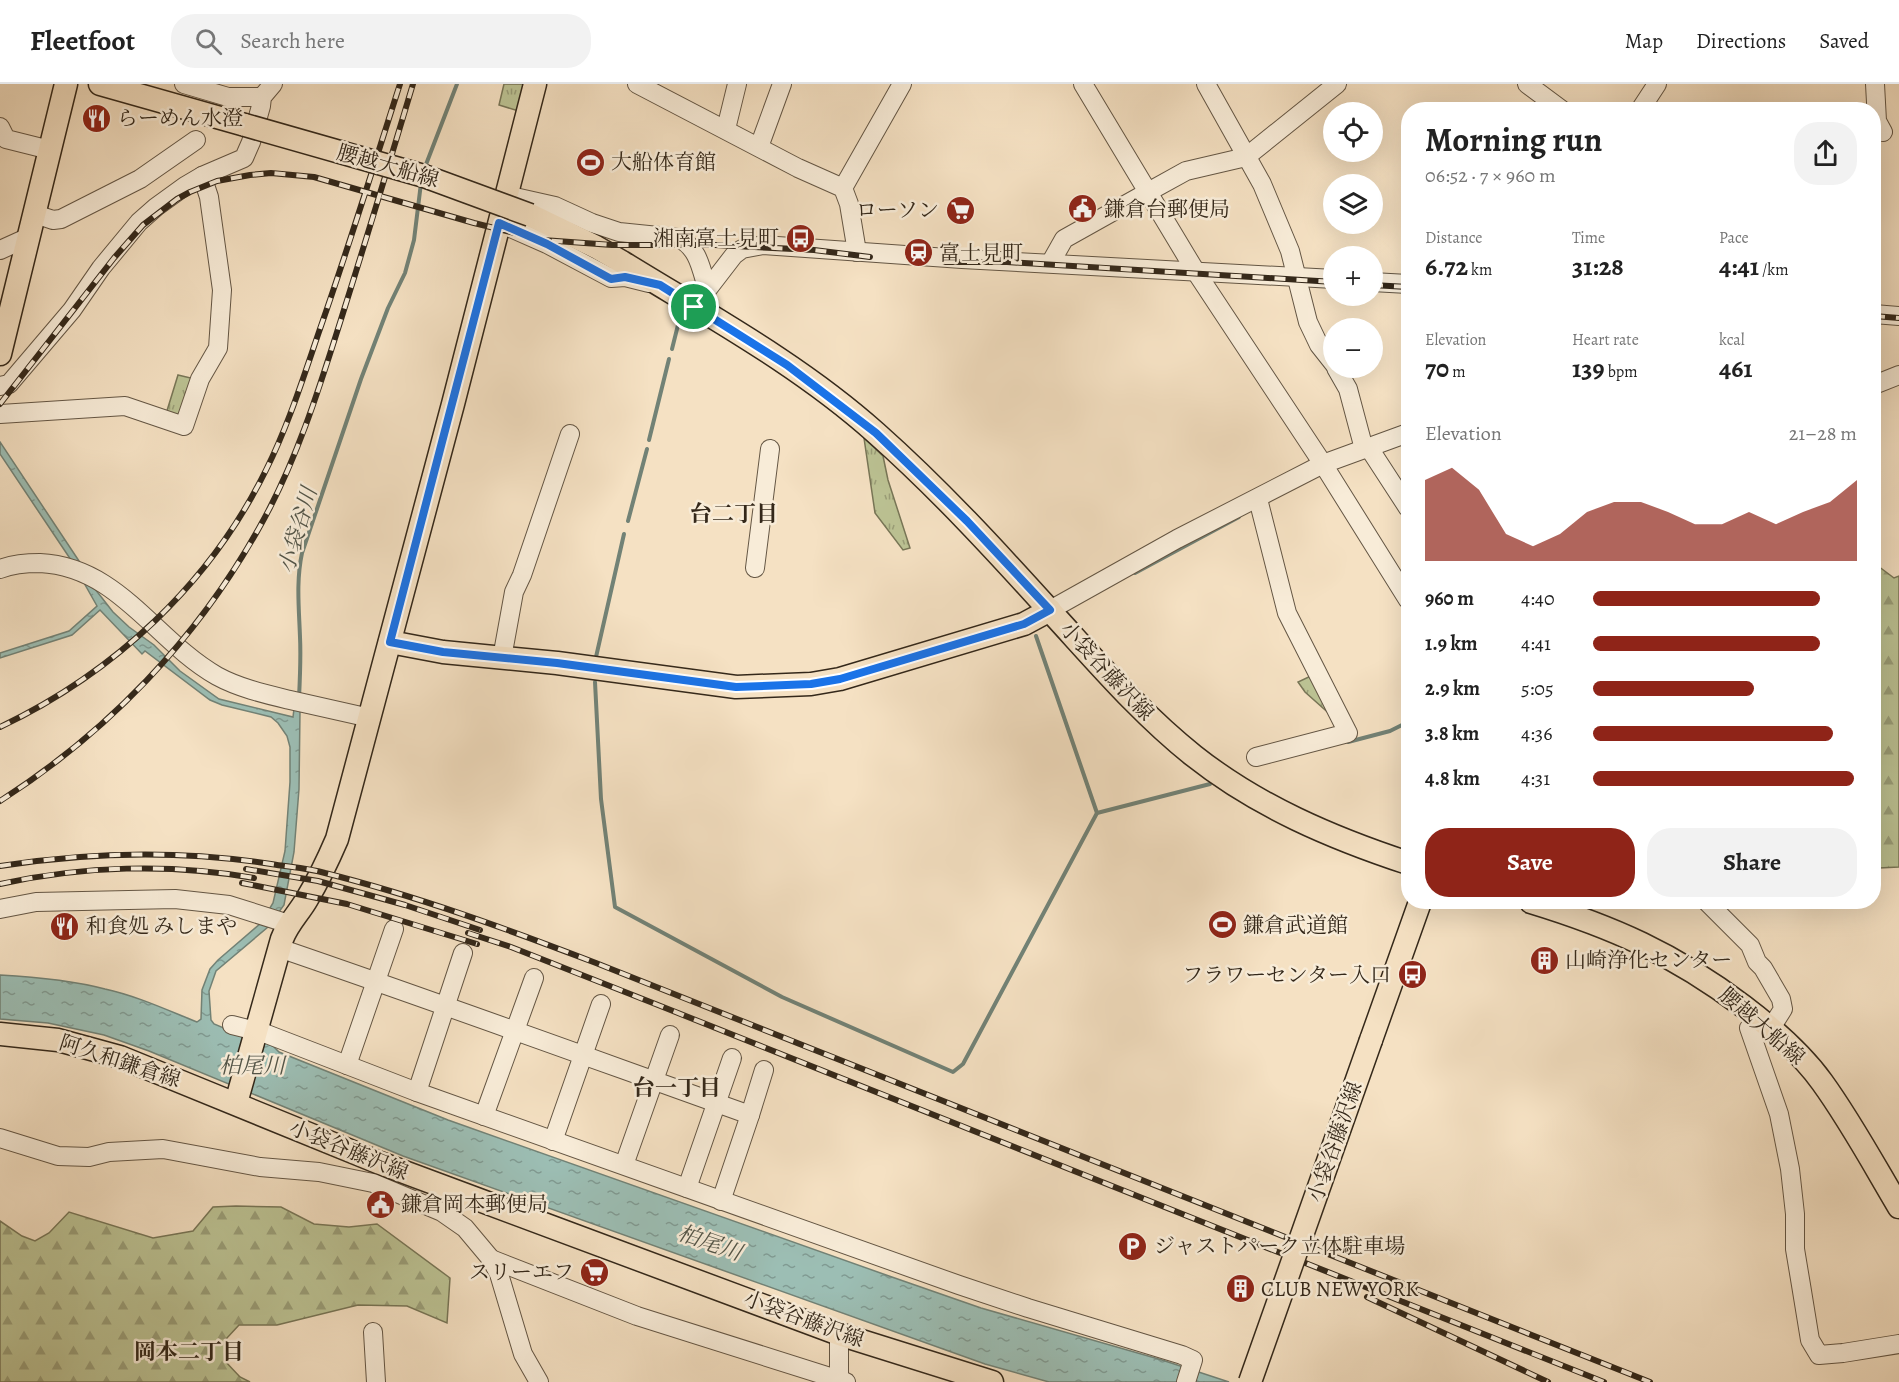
<!DOCTYPE html>
<meta charset="utf-8">
<style>
:root{--surface:#fff;--page:#f2f2f2;--text:#222;--muted:#767676;--line:#e0e0e0;--accent:#8f2418}
body{margin:0;font-family:Alegreya,"Noto Serif JP",serif;background:var(--page);color:var(--text);height:100vh;display:flex;flex-direction:column;font-size:22px;white-space:nowrap}
*{box-sizing:border-box;margin:0}
p{font-size:20px;color:var(--muted)}
.icon{flex:none;width:33px;height:33px;fill:none;stroke:currentColor;stroke-width:2;stroke-linecap:round;stroke-linejoin:round}
.map{position:relative;flex:1;overflow:hidden}
.panel{position:absolute;left:1401px;top:18px;width:480px;height:807px;display:flex;flex-direction:column;background:var(--surface);border-radius:24px;box-shadow:0 6px 24px #0002}
.panel>*{flex:none}
.fabs{position:absolute;left:1323px;top:18px;display:grid;gap:12px}
.fabs a{display:grid;place-items:center;width:60px;height:60px;border-radius:50%;background:var(--surface);box-shadow:0 6px 24px #0002;font-size:30px}
.pin{position:absolute;display:grid;place-items:center;width:51px;height:51px;color:#fff;margin:-26px;border:3px solid #fff;border-radius:50%;box-shadow:0 2px 6px #0007}
.round{display:grid;place-items:center;flex:none;width:63px;height:63px;border-radius:24px;background:var(--page)}
.head{display:flex;align-items:center;justify-content:space-between;height:102px;padding:0 24px}
h1{font-size:33px;font-weight:700;line-height:45px}
.stats{display:grid;grid-template-columns:repeat(3,1fr);gap:9px;height:102px;padding:6px 24px}
.stats div{display:grid;align-content:center}
.stats b{font-size:26px;font-weight:700}
.stats small{font-size:16px;font-weight:400}
.stats p{font-size:16px}
.chart{height:168px;padding:12px 24px}
.chart p{display:flex;justify-content:space-between}
.chart svg{width:100%;height:108px;margin-top:6px;fill:var(--accent);opacity:.7}
.cta{display:flex;gap:12px;margin-top:auto;padding:12px 24px}
.cta a{flex:1;height:69px;border-radius:24px;background:var(--accent);color:#fff;font-size:24px;font-weight:700;line-height:69px;text-align:center}
.cta a+a{background:var(--page);color:var(--text)}
ul{padding:0 24px;list-style:none;font-size:20px}
li{display:grid;grid-template-columns:96px 72px 1fr;align-items:center;height:45px}
li i{height:15px;border-radius:8px;background:var(--accent)}
header{display:flex;align-items:center;gap:36px;box-sizing:border-box;height:84px;padding:0 30px;background:var(--surface);border-bottom:2px solid var(--line)}
header strong{font-size:28px}
nav{display:flex;gap:33px;margin-inline-start:auto;font-size:21px}
.search{width:420px;height:54px;background:var(--page);display:flex;align-items:center;gap:15px;box-sizing:border-box;padding:0 21px;border-radius:24px;color:var(--muted);font-size:22px}
.map>svg:first-child{display:block}
.grass{fill:url(#grass-tufts);stroke:#787657;stroke-width:1.5}
.forest{fill:url(#forest-firs);stroke:#787657;stroke-width:1.5}
.water{fill:url(#water-ripples);stroke:#728276;stroke-width:1.5}
.lines{fill:none;stroke-linecap:round;stroke-linejoin:round}
.stream{stroke:#728276;stroke-width:4}
.minor-casing{stroke:#645644;stroke-width:20}
.major-casing{stroke:#34281a;stroke-width:25}
.minor{stroke:#f8ecd8;stroke-width:18}
.major{stroke:#f5e1c3;stroke-width:22}
.rail-casing{stroke:#34281a;stroke-width:6}
.rail{stroke:#f8ecd8;stroke-width:4;stroke-dasharray:11;stroke-linecap:butt}
.major-bridge-casing{stroke:#34281a;stroke-width:25;stroke-linecap:butt}
.major-bridge{stroke:#f5e1c3;stroke-width:22}
.route-casing{stroke:#fff;stroke-width:12}
.route{stroke:#1a73e8;stroke-width:8}
.labels{text-anchor:middle;stroke-width:5;stroke-linejoin:round;paint-order:stroke}
.poi-label{font-size:21px;fill:#34281a;stroke:#f8ecd8;text-anchor:start}
.street-label{font-size:21px;fill:#34281a;stroke:#f8ecd8}
.neighbourhood-label{font-size:22px;font-weight:bold;fill:#34281a;stroke:#f8ecd8}
.water-label{font-size:22px;font-style:italic;fill:#535548;stroke:#f8ecd8}
</style>
<header>
<strong>Fleetfoot</strong>
<div class="search"><svg class="icon" aria-label="search" viewBox="0 0 24 24"><circle cx="10" cy="10" r="6"/><path d="M15 15l6 6"/></svg>Search here</div>
<nav><a>Map</a><a>Directions</a><a>Saved</a></nav>
</header>
<div class="map">
<svg width="1899" height="1298" viewBox="0 0 1899 1298">
<defs>
<pattern id="grass-tufts" width="24" height="20" patternUnits="userSpaceOnUse" patternTransform="scale(1.5)"><rect width="24" height="20" fill="#bcc394"/><path d="M3 7l-1-3M5 7V3M7 7l1-3M15 17l-1-3M17 17v-4M19 17l1-3" fill="none" stroke="#9a9e78"/></pattern>
<pattern id="forest-firs" width="22" height="20" patternUnits="userSpaceOnUse" patternTransform="scale(1.5)"><rect width="22" height="20" fill="#bcc394"/><path d="M5 1l3.5 6h-7zM16 11l3.5 6h-7z" fill="#9a9e78"/></pattern>
<pattern id="water-ripples" width="26" height="14" patternUnits="userSpaceOnUse" patternTransform="scale(1.5)"><rect width="26" height="14" fill="#9cbeb4"/><path d="M2 4q2-2 4 0t4 0M15 11q2-2 4 0t4 0" fill="none" stroke="#809a92"/></pattern>
</defs>
<rect width="100%" height="100%" fill="#f5e1c3"/>
<filter id="stains"><feTurbulence type="fractalNoise" baseFrequency=".00333" numOctaves="4"/><feColorMatrix values="0 0 0 0 .2 0 0 0 0 .09 0 0 0 0 .02 0 0 0 .5 -.17"/></filter>
<radialGradient id="worn" r=".72"><stop offset=".6" stop-color="#630" stop-opacity="0"/><stop offset="1" stop-color="#630" stop-opacity=".3"/></radialGradient>
<g class="grass">
<path d="M504,0h23l-5,28 -23,-7z"/>
<path d="M178,291l17,4 -10,38 -19,-3z"/>
<path d="M864,354l19,18 5,24 22,68 -7,2 -28,-37z"/>
<path d="M1315,590l27,51 -37,-33 -7,-10z"/>
</g>
<g class="forest">
<path d="M1874,479l20,15 5,-2v291l-20,1 -5,18z"/>
<path d="M236,1122l45,1 33,17 35,3 28,-3 73,54 -3,45 -40,-17 -49,-1 -81,20h-38l-13,14 -2,21 16,17 10,5h-250v-161l22,15 13,5 14,-8 20,-21 84,26 40,-7 20,-24z"/>
</g>
<path class="water" d="M0,358l81,122 14,25 18,23 16,15 25,18 26,26 39,28 74,18 1,-8 6,2 -1,78 -5,63 -10,53 -16,22 -52,44 -7,20 2,29 3,4 24,10 5,-1 30,13 6,6 169,68 441,156 92,32 181,52 67,22h-180l-64,-18 -582,-208 -254,-105 -45,-16 -56,-12 -48,-4v-44c36,2 71,5 105,14 32,7 62,21 92,33l4,-3 1,-29 8,-21 8,-9 43,-37 12,-20 12,-52 5,-69v-35l-3,-11 -9,-13 -7,-6 -49,-12 -12,-5 -65,-49 -3,3 -42,-44 -28,25 -72,23v-5l69,-22 28,-25 -26,-46 -71,-106z"/>
<g class="lines">
<g class="stream">
<path d="M425,83l32,-83"/>
<path d="M672,265l8,-32"/>
<path d="M649,356l20,-81"/>
<path d="M628,437l19,-72"/>
<path d="M1135,489l104,-56"/>
<path d="M1036,552l61,177"/>
<path d="M596,573l28,-123"/>
<path d="M595,598l6,117 14,108 167,90 171,75 10,-8 134,-251 113,-29"/>
<path d="M299,614c1,-20 2,-41 1,-61 -1,-29 -4,-56 2,-84l59,-174 27,-71 17,-35 9,-33 7,-57"/>
<path d="M1348,658l42,-11 18,-9"/>
</g>
<defs>
<g id="minor">
<path d="M184,0l44,13h34"/>
<path d="M637,0l161,84 45,20 6,16 8,48"/>
<path d="M1083,0l113,188 127,192 85,136"/>
<path d="M1206,0l56,100 28,67 18,71 11,23 15,19"/>
<path d="M1527,0l35,26"/>
<path d="M1875,0l2,37 6,11"/>
<path d="M1640,26l17,-26"/>
<path d="M0,43l6,12 44,11"/>
<path d="M726,45l11,-45"/>
<path d="M759,63l23,-63"/>
<path d="M843,104l59,-104"/>
<path d="M506,111l49,11 37,17 27,9 59,6c20,9 23,30 29,50"/>
<path d="M35,130l18,6 8,-1 79,-40 56,-39"/>
<path d="M499,139l48,21 64,34 14,-1 24,6"/>
<path d="M0,166l29,-13"/>
<path d="M1051,178l13,-23 84,-47 38,-21 60,-14 91,-73"/>
<path d="M1372,198l36,2"/>
<path d="M694,223l40,-52 8,-6 21,-4 199,14 372,20"/>
<path d="M1874,230l25,2"/>
<path d="M1336,284l12,21 16,60"/>
<path d="M1874,301l25,-10"/>
<path d="M0,302l9,-2 63,-74 29,-42 38,-46 17,-15 29,-21 17,-10 42,-18 7,-16 10,-36 1,-9 11,-13"/>
<path d="M0,330l125,-8 59,20 16,-47 18,-31 4,-58 -13,-93 -7,-21"/>
<path d="M1369,364l39,60"/>
<path d="M755,484l15,-119"/>
<path d="M0,485c13,-5 26,-6 40,-6 79,4 114,77 177,113 22,12 48,18 73,24 27,6 53,12 80,18"/>
<path d="M1050,526l127,-71 146,-75 85,-31"/>
<path d="M502,574l12,-66 8,-17 48,-141"/>
<path d="M1256,673l92,-24 -61,-120 -29,-114"/>
<path d="M1707,818l43,43 7,17 6,6 18,31 2,10 -12,19"/>
<path d="M0,825l36,-7 139,-3 54,6 60,19"/>
<path d="M279,864c158,54 314,111 471,167l-29,86"/>
<path d="M1758,933l-9,11 30,86 11,55 5,45v35l6,36 9,55 9,15 24,-2 56,-9"/>
<path d="M232,941l32,8 153,59 542,193 69,23 154,47 11,5 -7,22"/>
<path d="M347,981l47,-136"/>
<path d="M417,1008l46,-139"/>
<path d="M750,1031l14,-45"/>
<path d="M484,1032l50,-138"/>
<path d="M0,1054l58,18 31,1 20,-5 54,-3 97,18 59,5 54,11 69,29 23,16 26,31 8,15 24,80 16,28"/>
<path d="M553,1057l48,-137"/>
<path d="M624,1081l46,-130"/>
<path d="M687,1104l45,-130"/>
<path d="M491,1175l146,57 209,66"/>
<path d="M373,1248l3,50"/>
<path d="M839,1295v-45"/>
</g>
<g id="major">
<path d="M100,0l145,41"/>
<path d="M530,131l66,32 26,15c86,53 178,103 254,171 63,56 120,118 176,180 45,49 89,101 142,143 63,50 138,82 214,107"/>
<path d="M0,270l66,-270"/>
<path d="M390,558l53,10 114,11 179,24 75,-3 29,-5 184,-55 26,-14"/>
<path d="M1531,818c82,25 143,52 212,104 29,22 58,47 79,76 29,40 52,83 77,125"/>
<path d="M0,950l58,6 62,17 260,106 459,171 153,48"/>
<path d="M1371,956l49,-138"/>
<path d="M236,1019l46,-164c6,-16 17,-26 25,-40 12,-20 21,-39 30,-60l116,-435 82,-320"/>
</g>
</defs>
<use href="#minor" class="minor-casing"/>
<use href="#major" class="major-casing"/>
<use href="#minor" class="minor"/>
<use href="#major" class="major"/>
<defs>
<g id="rail">
<path d="M945,178h62l327,20"/>
<path d="M1372,201l36,2"/>
<path d="M1874,232l25,2"/>
<path d="M0,320l114,-146 29,-33 34,-26 13,-7 27,-11 33,-6 21,-2 43,4 160,46 69,17 69,5h103l99,5 56,7"/>
<path d="M0,643c114,-54 210,-143 266,-257 23,-46 38,-95 55,-144 28,-80 53,-161 79,-242"/>
<path d="M0,717c108,-69 197,-162 259,-273 38,-67 61,-142 84,-215 24,-76 47,-152 70,-229"/>
<path d="M0,782c90,-14 181,-16 271,-2 18,3 36,4 54,9 92,23 182,56 271,90l1054,419"/>
<path d="M246,785l72,12 87,24 75,25"/>
<path d="M242,799l105,21 130,40"/>
<path d="M0,800c82,-18 171,-21 254,-6"/>
<path d="M468,849l43,14 147,58 946,377"/>
<path d="M1367,1213l181,85"/>
</g>
</defs>
<use href="#rail" class="rail-casing"/>
<use href="#rail" class="rail"/>
<defs>
<g id="major-bridge">
<path d="M245,41l179,51 106,39"/>
<path d="M1250,1298l121,-342"/>
</g>
</defs>
<use href="#major-bridge" class="major-bridge-casing"/>
<use href="#major-bridge" class="major-bridge"/>
</g>
<g class="lines">
<defs>
<path id="route" d="M499,139l48,21 64,35 14,-2 35,8 127,80 89,68 91,88 83,89 -26,14 -184,55 -29,5 -75,3 -179,-24 -114,-11 -53,-10z"/>
</defs>
<use href="#route" class="route-casing"/>
<use href="#route" class="route"/>
</g>
<defs>
<symbol id="restaurant-disc" viewBox="-11 -11 22 22"><circle r="9.5" fill="#8f2418" stroke="#f8ecd8"/><path d="M-5-6h1v4h1v-4h1v4h1v-4h1v5L-1.5 .5V6h-2V.5L-5-1ZM5-6V6H3V1.5H1.5Q1.5-4 5-6Z" fill="#fff"/></symbol>
<symbol id="stadium-disc" viewBox="-11 -11 22 22"><circle r="9.5" fill="#8f2418" stroke="#f8ecd8"/><path d="M0-5a6.5 5 0 1 0 0 10a6.5 5 0 1 0 0-10ZM-3.5-1.8h7v3.6h-7Z" fill="#fff"/></symbol>
<symbol id="civic-disc" viewBox="-11 -11 22 22"><circle r="9.5" fill="#8f2418" stroke="#f8ecd8"/><path d="M-.6-6.5H3V-4.5H.6V-3L4-1V1h2V6H-6V1h2V-1L-.6-3ZM-1.2 2.5V6h2.4V2.5Z" fill="#fff"/></symbol>
<symbol id="supermarket-disc" viewBox="-11 -11 22 22"><circle r="9.5" fill="#8f2418" stroke="#f8ecd8"/><path d="M-6-5.5h2.5l.6 2H6L4.5 2H-2.5L-4.4-4H-6ZM-1.5 3.2a1.3 1.3 0 1 0 .1 0ZM3 3.2a1.3 1.3 0 1 0 .1 0Z" fill="#fff"/></symbol>
<symbol id="bus-disc" viewBox="-11 -11 22 22"><circle r="9.5" fill="#8f2418" stroke="#f8ecd8"/><path d="M-5-6H5V4H4V6H2V4H-2V6H-4V4H-5ZM-3.5-4V0h7V-4ZM-3.5 1.2v1.5H-2V1.2ZM2 1.2v1.5H3.5V1.2Z" fill="#fff"/></symbol>
<symbol id="station-disc" viewBox="-11 -11 22 22"><circle r="9.5" fill="#8f2418" stroke="#f8ecd8"/><path d="M-3-6H3Q5-6 5-4V2Q5 4 3 4L4.5 6H3L1.5 4h-3L-3 6H-4.5L-3 4Q-5 4-5 2V-4Q-5-6-3-6ZM-3.5-4v3h7v-3ZM-3.5 1v1.5H-2V1ZM2 1v1.5H3.5V1Z" fill="#fff"/></symbol>
<symbol id="building-disc" viewBox="-11 -11 22 22"><circle r="9.5" fill="#8f2418" stroke="#f8ecd8"/><path d="M-4-6H4V6H1V3H-1V6H-4ZM-2.5-4.3h1.7v1.8h-1.7ZM.8-4.3h1.7v1.8H.8ZM-2.5-1h1.7V.8h-1.7ZM.8-1h1.7V.8H.8Z" fill="#fff"/></symbol>
<symbol id="parking-disc" viewBox="-11 -11 22 22"><circle r="9.5" fill="#8f2418" stroke="#f8ecd8"/><path d="M-3.5-5.5H1a3.5 3.5 0 0 1 0 7H-1V5.5H-3.5ZM-1-3.4V-.6H.8a1.4 1.4 0 0 0 0-2.8Z" fill="#fff"/></symbol>
</defs>
<g fill-rule="evenodd">
<use href="#restaurant-disc" x="80" y="18" width="33" height="33"/>
<use href="#stadium-disc" x="574" y="62" width="33" height="33"/>
<use href="#civic-disc" x="1066" y="108" width="33" height="33"/>
<use href="#supermarket-disc" x="944" y="110" width="33" height="33"/>
<use href="#bus-disc" x="784" y="138" width="33" height="33"/>
<use href="#station-disc" x="902" y="152" width="33" height="33"/>
<use href="#stadium-disc" x="1206" y="824" width="33" height="33"/>
<use href="#restaurant-disc" x="48" y="826" width="33" height="33"/>
<use href="#building-disc" x="1528" y="860" width="33" height="33"/>
<use href="#bus-disc" x="1396" y="874" width="33" height="33"/>
<use href="#civic-disc" x="364" y="1104" width="33" height="33"/>
<use href="#parking-disc" x="1116" y="1146" width="33" height="33"/>
<use href="#supermarket-disc" x="578" y="1172" width="33" height="33"/>
<use href="#building-disc" x="1224" y="1188" width="33" height="33"/>
</g>
<g class="labels">
<g class="poi-label">
<text x="117" y="41">らーめん水澄</text>
<text x="611" y="85">大船体育館</text>
<text x="1104" y="132">鎌倉台郵便局</text>
<text x="939" y="133" text-anchor="end">ローソン</text>
<text x="779" y="161" text-anchor="end">湘南富士見町</text>
<text x="939" y="176">富士見町</text>
<text x="1243" y="848">鎌倉武道館</text>
<text x="86" y="849">和食処 みしまや</text>
<text x="1565" y="883">山崎浄化センター</text>
<text x="1391" y="898" text-anchor="end">フラワーセンター入口</text>
<text x="401" y="1127">鎌倉岡本郵便局</text>
<text x="1154" y="1169">ジャストパーク立体駐車場</text>
<text x="574" y="1195" text-anchor="end">スリーエフ</text>
<text x="1261" y="1212">CLUB NEW YORK</text>
</g>
<g class="street-label">
<text transform="translate(388 82) rotate(16)" y="7">腰越大船線</text>
<text transform="translate(1107 587) rotate(47)" y="7">小袋谷藤沢線</text>
<text transform="translate(1762 942) rotate(41)" y="7">腰越大船線</text>
<text transform="translate(120 977) rotate(18)" y="7">阿久和鎌倉線</text>
<text transform="translate(1335 1058) rotate(-71)" y="7">小袋谷藤沢線</text>
<text transform="translate(349 1066) rotate(22)" y="7">小袋谷藤沢線</text>
<text transform="translate(804 1235) rotate(20)" y="7">小袋谷藤沢線</text>
</g>
<g class="neighbourhood-label">
<text x="734" y="437">台二丁目</text>
<text x="677" y="1011">台一丁目</text>
<text x="189" y="1275">岡本二丁目</text>
</g>
<g class="water-label">
<text transform="translate(297 446) rotate(-74)" y="8">小袋谷川</text>
<text x="252" y="989">柏尾川</text>
<text transform="translate(710 1158) rotate(19)" y="8">柏尾川</text>
</g>
</g>
<rect width="100%" height="100%" filter="url(#stains)"/>
<rect width="100%" height="100%" fill="url(#worn)"/>
</svg>
<div class="fabs">
<a><svg class="icon" aria-label="locate" viewBox="0 0 24 24"><circle cx="12" cy="12" r="6"/><path d="M12 2v4M12 18v4M2 12h4M18 12h4"/></svg></a>
<a><svg class="icon" aria-label="layers" viewBox="0 0 24 24"><path d="M12 4l9 5-9 5-9-5zM3 14l9 5 9-5"/></svg></a>
<a>+</a>
<a>−</a>
</div>
<div class="pin" style="left:694px;top:223px;background:#1e9e55"><svg class="icon" aria-label="arrive" viewBox="0 0 24 24"><path d="M6 21V4h12l-3 4 3 4H6"/></svg></div>
<section class="panel">
<div class="head"><div><h1>Morning run</h1><p>06:52 · 7 × 960 m</p></div><a class="round"><svg class="icon" aria-label="share" viewBox="0 0 24 24"><path d="M12 15V3M7 8l5-5 5 5M5 13v7h14v-7"/></svg></a></div>
<div class="stats">
<div><p>Distance</p><b>6.72<small> km</small></b></div>
<div><p>Time</p><b>31:28</b></div>
<div><p>Pace</p><b>4:41<small> /km</small></b></div>
</div>
<div class="stats">
<div><p>Elevation</p><b>70<small> m</small></b></div>
<div><p>Heart rate</p><b>139<small> bpm</small></b></div>
<div><p>kcal</p><b>461</b></div>
</div>
<div class="chart"><p><span>Elevation</span>21–28 m</p>
<svg viewBox="0 0 160 44" preserveAspectRatio="none"><path d="M0 44V11L10 6L20 15L30 33L40 38L50 33L60 24L70 20L80 20L90 24L100 29L110 29L120 24L130 29L140 24L150 20L160 11V44z"/></svg>
</div>
<ul>
<li><b>960 m</b>4:40<i style="width:86%"></i></li>
<li><b>1.9 km</b>4:41<i style="width:86%"></i></li>
<li><b>2.9 km</b>5:05<i style="width:61%"></i></li>
<li><b>3.8 km</b>4:36<i style="width:91%"></i></li>
<li><b>4.8 km</b>4:31<i style="width:99%"></i></li>
</ul>
<div class="cta"><a>Save</a><a>Share</a></div>
</section>
</div>
